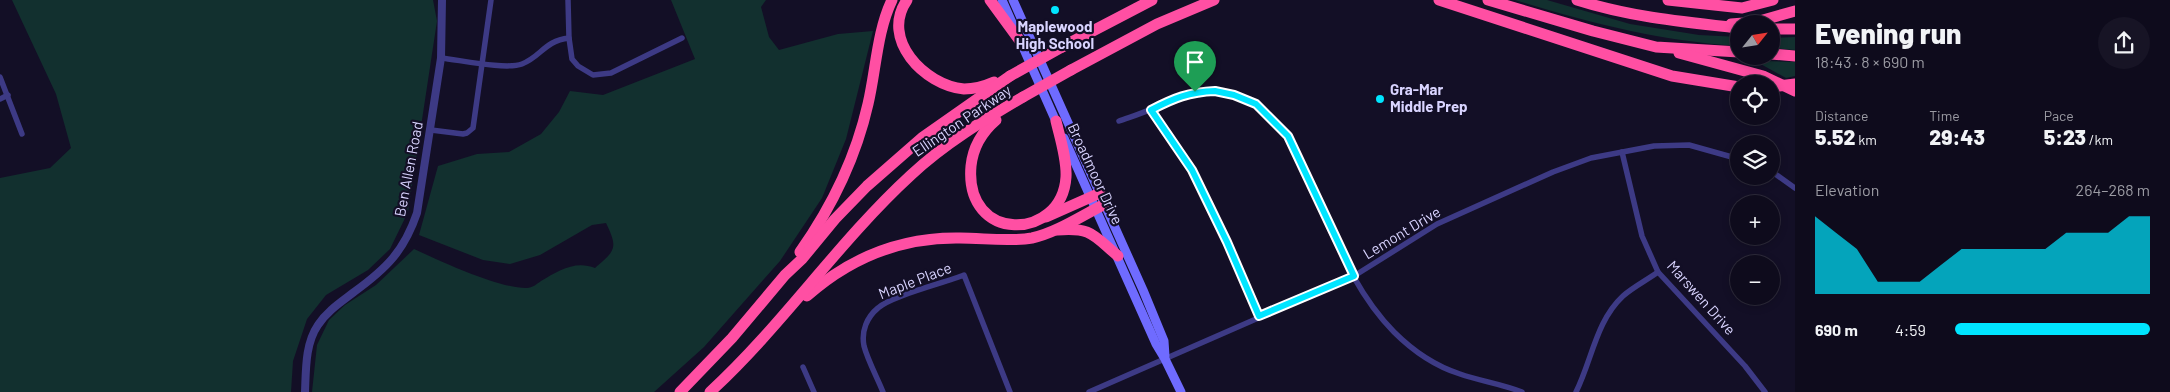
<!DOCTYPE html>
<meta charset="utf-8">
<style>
:root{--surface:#0e0b1c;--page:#171425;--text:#f1f3f6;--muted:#9b9ba3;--line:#2e2b3b;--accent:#00e5ff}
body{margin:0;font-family:Barlow,sans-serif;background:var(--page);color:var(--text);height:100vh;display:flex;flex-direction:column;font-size:19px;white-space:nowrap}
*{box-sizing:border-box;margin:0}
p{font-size:16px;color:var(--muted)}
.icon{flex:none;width:28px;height:28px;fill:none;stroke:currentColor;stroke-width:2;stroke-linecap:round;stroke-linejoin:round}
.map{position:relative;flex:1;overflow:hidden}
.side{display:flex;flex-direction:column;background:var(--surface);width:375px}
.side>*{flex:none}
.needle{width:32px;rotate:60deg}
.buttons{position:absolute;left:1730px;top:15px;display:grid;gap:10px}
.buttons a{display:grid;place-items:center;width:50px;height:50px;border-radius:50%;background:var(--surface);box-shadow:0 2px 8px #0003,0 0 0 1px var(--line);font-size:25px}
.pin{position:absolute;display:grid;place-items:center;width:42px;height:42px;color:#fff;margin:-51px -21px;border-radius:50% 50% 50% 0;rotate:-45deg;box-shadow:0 0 5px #0007}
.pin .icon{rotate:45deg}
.round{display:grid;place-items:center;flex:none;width:52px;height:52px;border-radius:26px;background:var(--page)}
.headline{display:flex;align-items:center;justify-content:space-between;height:85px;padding:0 20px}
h1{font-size:28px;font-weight:800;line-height:38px}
.stats{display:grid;grid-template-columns:repeat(3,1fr);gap:8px;height:85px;padding:5px 20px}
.stats div{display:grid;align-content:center}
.stats b{font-size:21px;font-weight:800}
.stats small{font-size:14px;font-weight:400}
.stats p{font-size:14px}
.chart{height:140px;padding:10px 20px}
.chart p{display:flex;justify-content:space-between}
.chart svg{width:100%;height:90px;margin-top:5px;fill:var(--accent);opacity:.7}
ul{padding:0 20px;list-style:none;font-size:16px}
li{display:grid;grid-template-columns:80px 60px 1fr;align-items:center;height:38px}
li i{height:12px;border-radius:6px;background:var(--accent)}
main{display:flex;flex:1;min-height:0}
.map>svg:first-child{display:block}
.green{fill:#12302f}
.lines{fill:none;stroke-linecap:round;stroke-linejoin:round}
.minor{stroke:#3d3a85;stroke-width:5.5}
.tertiary{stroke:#3d3a85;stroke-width:8}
.secondary{stroke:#6f6bff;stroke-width:9}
.motorway{stroke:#ff4fa3;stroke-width:11}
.motorway-bridge{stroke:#ff4fa3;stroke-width:11}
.route-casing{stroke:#fff;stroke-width:10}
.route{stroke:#00e5ff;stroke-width:6}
.poi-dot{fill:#00e5ff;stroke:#130f26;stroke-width:2}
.labels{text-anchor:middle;stroke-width:4.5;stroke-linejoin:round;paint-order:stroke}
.poi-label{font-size:15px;font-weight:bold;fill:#d9d4ff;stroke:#130f26}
.street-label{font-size:15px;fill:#d9d4ff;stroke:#130f26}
</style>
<main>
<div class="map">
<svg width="1795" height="392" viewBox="0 0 1795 392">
<rect width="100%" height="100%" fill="#130f26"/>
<g class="green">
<path d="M12,0h421l4,21 -29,191 -18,37 -22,21 -42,25 -19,24 -14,42 -2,31h-291v-214l50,-10 21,-20 -15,-54z"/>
<path d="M671,0h95l-5,7 8,30 10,13 59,-16 35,-3 -27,108 -24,59 -42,63 -76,86 -50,45h-342l5,-47 12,-25 16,-15 31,-20 38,-36c26,12 86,40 113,39 5,0 10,-4 14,-7 17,-10 34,-21 54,-13 21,-18 23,-20 11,-45l-14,2 -52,30 -30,9 -27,-4 -64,-25 19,-69 39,-12 32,-2 32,-18 18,-22 11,-21 33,4 92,-36z"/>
<path d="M1515,0h32l83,24 69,11 40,2v9c-80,-5 -148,-23 -224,-46z"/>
<path d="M1795,37v13l-24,-2v-10z"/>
<path d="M1765,61l30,1v14l-9,2 -29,-16z"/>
</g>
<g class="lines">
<g class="minor">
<path d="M568,0l1,38 3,21 6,7 15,9 18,-2 71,-35"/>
<path d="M441,58c19,2 65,12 81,6 20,-8 22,-23 47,-26"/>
<path d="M0,77l22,57"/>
<path d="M0,99l8,-4"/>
<path d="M1151,110l41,60 35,72 32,75"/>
<path d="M1119,121c11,-4 22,-7 32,-12 16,-6 29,-16 46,-17 36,-4 70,14 91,44 10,15 16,35 23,52 23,49 44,105 83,144 18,18 41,34 66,42 20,7 42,10 62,18"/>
<path d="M431,130l32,4 4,-1 6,-5 18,-128"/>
<path d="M1622,152l20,84 16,36 87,94 20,26"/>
<path d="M1771,171l24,17"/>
<path d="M803,367l11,25"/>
<path d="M883,392c-6,-15 -15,-31 -19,-46 -3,-15 3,-29 14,-38 13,-12 66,-25 86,-33l46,117"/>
<path d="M1089,392l265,-116 83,-52 116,-52 38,-14 63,-12 35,-1 50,14"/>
<path d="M1576,392c16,-32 20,-71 47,-96 10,-9 24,-16 35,-24"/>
</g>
<path class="tertiary" d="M305,392c1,-22 0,-48 13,-67 9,-14 23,-23 36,-33 33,-24 50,-41 63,-79l24,-155 1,-58"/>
<g class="secondary">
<path d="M1002,0l56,126"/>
<path d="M1013,0l130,290 21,51 1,15"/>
<path d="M1064,138l92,206 9,15 16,33"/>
</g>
<g class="motorway">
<path d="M907,0c-27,39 17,85 57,89 10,0 21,-3 30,-7"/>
<path d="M990,0l30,41"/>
<path d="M1439,0l233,76 67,11"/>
<path d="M1488,0l105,31 63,16 83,5"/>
<path d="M1577,0c53,17 107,22 162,28"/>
<path d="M1668,0l74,8 31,-8"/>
<path d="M1731,24l25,-2 39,-11"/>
<path d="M1771,29h24"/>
<path d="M1062,47l90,-47"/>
<path d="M1679,53l84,23 32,15"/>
<path d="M1771,54l24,2"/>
<path d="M1071,70l86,-46 57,-24"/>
<path d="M996,120c-14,12 -23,27 -25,46 -7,78 91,75 95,11 1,-18 -6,-39 -10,-56"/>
<path d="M1046,217l54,-24"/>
<path d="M1057,230c35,-3 36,5 61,26"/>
<path d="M800,252c31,-44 56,-95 68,-148 8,-34 9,-73 24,-104"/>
<path d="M807,296c44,-39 94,-59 153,-58 23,0 50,4 72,0 24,-5 51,-23 73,-34"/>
<path d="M680,392l52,-54 53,-63 17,-16 33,-40 32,-33 56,-49 87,-61"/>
<path d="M710,392c73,-67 128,-150 201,-217 33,-31 73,-55 112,-78"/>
</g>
<g class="motorway-bridge">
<path d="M1010,76l52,-29"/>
<path d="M1771,87l24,-3"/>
<path d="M1023,97l48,-27"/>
</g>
</g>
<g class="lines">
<defs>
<path id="route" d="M1215,91l19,4 22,9 32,32 66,140 -95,40 -32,-74 -35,-72 -41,-60c23,-12 38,-18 64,-19z"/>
</defs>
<use href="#route" class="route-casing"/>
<use href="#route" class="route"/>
</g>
<g class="poi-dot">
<circle cx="1055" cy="10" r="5"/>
<circle cx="1380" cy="99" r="5"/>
</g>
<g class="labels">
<g class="poi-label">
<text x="1055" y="32">Maplewood<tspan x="1055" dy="17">High School</tspan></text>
<text x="1390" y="95" text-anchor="start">Gra-Mar<tspan x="1390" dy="17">Middle Prep</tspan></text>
</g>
<g class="street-label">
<text transform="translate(962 121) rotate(-34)" y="5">Ellington Parkway</text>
<text transform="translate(409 169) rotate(-79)" y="5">Ben Allen Road</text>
<text transform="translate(1095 174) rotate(65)" y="5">Broadmoor Drive</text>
<text transform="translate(1402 233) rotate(-31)" y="5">Lemont Drive</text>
<text transform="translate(915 281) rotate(-21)" y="5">Maple Place</text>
<text transform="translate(1701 298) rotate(48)" y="5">Marswen Drive</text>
</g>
</g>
</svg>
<div class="buttons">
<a><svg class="needle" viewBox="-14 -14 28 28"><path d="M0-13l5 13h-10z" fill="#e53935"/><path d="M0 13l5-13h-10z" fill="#9b9ba3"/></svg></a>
<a><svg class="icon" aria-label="locate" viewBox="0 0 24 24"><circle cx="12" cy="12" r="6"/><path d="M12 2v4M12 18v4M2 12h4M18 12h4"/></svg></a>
<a><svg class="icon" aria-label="layers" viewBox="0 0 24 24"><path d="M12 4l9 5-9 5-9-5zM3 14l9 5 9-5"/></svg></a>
<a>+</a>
<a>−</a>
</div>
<div class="pin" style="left:1195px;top:92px;background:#1e9e55"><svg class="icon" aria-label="arrive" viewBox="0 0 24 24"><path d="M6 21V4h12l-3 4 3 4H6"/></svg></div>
</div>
<section class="side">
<div class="headline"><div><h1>Evening run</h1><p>18:43 · 8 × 690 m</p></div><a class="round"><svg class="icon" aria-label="share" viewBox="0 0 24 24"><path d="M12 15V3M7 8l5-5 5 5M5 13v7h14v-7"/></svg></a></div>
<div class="stats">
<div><p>Distance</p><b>5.52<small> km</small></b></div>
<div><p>Time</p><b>29:43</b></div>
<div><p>Pace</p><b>5:23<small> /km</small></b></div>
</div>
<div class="chart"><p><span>Elevation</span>264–268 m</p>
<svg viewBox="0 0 160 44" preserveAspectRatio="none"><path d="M0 44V6L10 14L20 22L30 38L40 38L50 38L60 30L70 22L80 22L90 22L100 22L110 22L120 14L130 14L140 14L150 6L160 6V44z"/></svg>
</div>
<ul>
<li><b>690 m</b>4:59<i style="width:100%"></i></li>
</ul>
</section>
</main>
